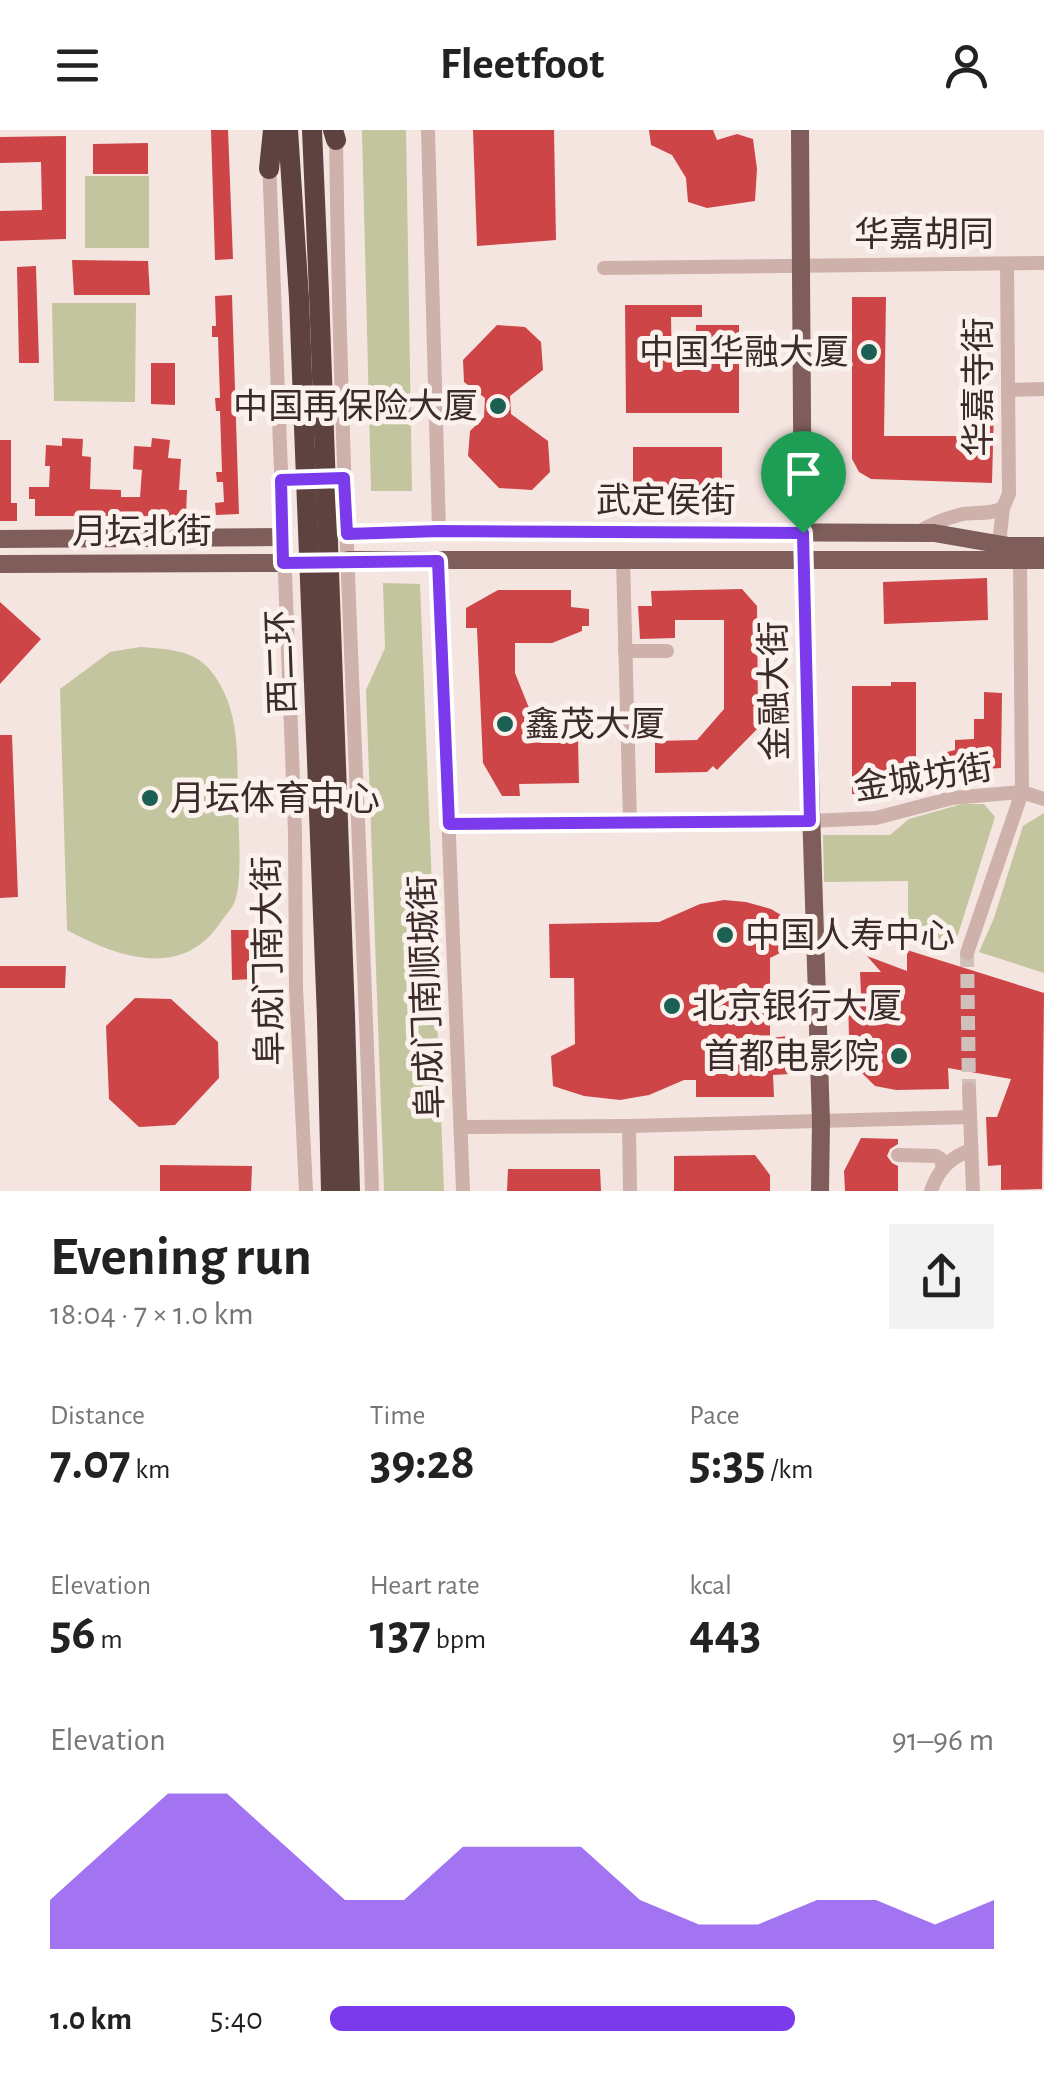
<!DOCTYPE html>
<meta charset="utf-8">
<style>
:root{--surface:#fff;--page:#f2f2f2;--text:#222;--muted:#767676;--accent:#7c3aed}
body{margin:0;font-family:"Alegreya Sans","Noto Sans SC",sans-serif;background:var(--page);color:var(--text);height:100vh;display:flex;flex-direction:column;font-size:38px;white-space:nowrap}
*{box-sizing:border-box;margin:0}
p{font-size:32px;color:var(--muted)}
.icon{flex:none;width:55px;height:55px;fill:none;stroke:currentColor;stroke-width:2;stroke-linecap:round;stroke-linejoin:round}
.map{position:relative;height:1061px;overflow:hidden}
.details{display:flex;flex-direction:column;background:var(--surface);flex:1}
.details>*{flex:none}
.pin{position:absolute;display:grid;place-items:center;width:85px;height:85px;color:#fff;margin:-102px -42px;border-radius:50% 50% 50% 0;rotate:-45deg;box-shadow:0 0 10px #0007}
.pin .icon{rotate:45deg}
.round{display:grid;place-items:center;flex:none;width:105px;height:105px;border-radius:0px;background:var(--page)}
.overview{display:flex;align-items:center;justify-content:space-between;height:170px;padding:0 50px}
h1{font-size:55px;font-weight:700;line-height:75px}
.metrics{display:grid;grid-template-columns:repeat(3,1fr);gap:15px;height:170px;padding:10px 50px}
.metrics div{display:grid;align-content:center}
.metrics b{font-size:50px;font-weight:700}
.metrics small{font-size:28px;font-weight:400}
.metrics p{font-size:28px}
.chart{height:280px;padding:20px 50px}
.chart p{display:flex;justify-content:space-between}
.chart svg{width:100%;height:180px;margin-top:10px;fill:var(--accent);opacity:.7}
ul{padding:0 50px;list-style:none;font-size:32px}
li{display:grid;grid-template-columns:160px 120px 1fr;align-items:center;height:75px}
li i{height:25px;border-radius:12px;background:var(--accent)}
header{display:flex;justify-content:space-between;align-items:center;height:130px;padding:0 50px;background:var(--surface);font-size:45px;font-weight:700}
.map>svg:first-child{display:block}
.green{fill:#c3c59e}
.building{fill:#ce4548}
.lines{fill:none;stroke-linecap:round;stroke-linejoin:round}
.minor-tunnel{stroke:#d0c0bc;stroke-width:14;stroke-dasharray:14 7;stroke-linecap:butt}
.minor{stroke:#ceb1aa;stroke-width:14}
.major{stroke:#7e5d5a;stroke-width:18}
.highway{stroke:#5d4240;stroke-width:20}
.highway-bridge{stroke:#5d4240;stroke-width:20}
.route-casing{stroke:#fff;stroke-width:20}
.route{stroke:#7c3aed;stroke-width:12}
.poi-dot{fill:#1c6053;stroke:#fbf1ed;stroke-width:4}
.labels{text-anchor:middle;stroke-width:10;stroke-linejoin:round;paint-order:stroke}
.street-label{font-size:35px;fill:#3b2b2a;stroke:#fbf1ed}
.poi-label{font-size:35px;fill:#3b2b2a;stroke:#fbf1ed;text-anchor:start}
</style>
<header><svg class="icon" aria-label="menu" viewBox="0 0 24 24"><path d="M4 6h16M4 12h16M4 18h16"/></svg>Fleetfoot<svg class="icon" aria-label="person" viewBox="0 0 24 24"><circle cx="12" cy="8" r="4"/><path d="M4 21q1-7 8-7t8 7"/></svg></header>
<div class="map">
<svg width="1044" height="1061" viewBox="0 0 1044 1061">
<rect width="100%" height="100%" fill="#f5e5e0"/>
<g class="green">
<path d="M362,0h44l6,361h-41z"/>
<rect x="85" y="46" width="64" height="72"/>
<path d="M52,173h84l-1,99 -81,-1z"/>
<path d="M383,453l37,1 24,607h-60l-18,-501 19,-42z"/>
<path d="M140,517c25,2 53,2 70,23 31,37 27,86 28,132 0,24 5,77 -3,99 -3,8 -12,17 -17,25 -39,54 -103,30 -151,4l-7,-241 50,-37z"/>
<path d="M962,674h22l11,13 -40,127 -47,-15v-48l-84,1 -1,-47h67l19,-16z"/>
<path d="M1044,683v160l-65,-21 15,-34 29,-92z"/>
</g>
<g class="building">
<path d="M211,0h17l5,129 -18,1z"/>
<path d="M473,0h81l2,110 -79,6z"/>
<path d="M649,0h64l4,10 20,-6 16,5 4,30 -2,32 -48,7 -19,-6 -2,-24 -14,-23 -21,-10z"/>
<path d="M66,6v103l-66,2v-30l42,-1 -1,-48 -41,1v-26z"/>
<path d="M148,13v31h-55v-30z"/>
<path d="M72,130l76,1 2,34h-76z"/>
<path d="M36,136l3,97h-20l-2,-96z"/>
<path d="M232,165l7,219 -23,1 -1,-12 9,-1 -1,-20h-6l-1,-10h6l-2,-61h-4l-1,-13h5l-2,-61h-6v-11h4l-1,-30z"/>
<path d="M852,167h34l-2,139h80v-28h30l-2,75 -121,-4 -12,-7 -7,-13z"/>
<path d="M625,175h77v12h-31l1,51h23l1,-43h43v88h-113z"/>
<path d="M497,195l28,2 16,15 2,28 -33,26 1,18 37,27 2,31 -18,18 -33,-2 -31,-32 2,-25 14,-14 1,-19 -21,-16 -1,-22z"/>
<path d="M151,233h24v42l-24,-1z"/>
<path d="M62,308l21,1 -1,17 9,1 -1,32 31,1v7h19l2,-27 -9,-1 1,-23 17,1 1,-9 18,2 -2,18 13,1 -2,31h8l-1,26h-151v-17h-6v-12h20l1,-21h-5l1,-21 16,1z"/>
<path d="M0,310h11v63h6v18h-17z"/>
<rect x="633" y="317" width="89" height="51"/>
<path d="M987,448l1,42 -104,4 -1,-42z"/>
<path d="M742,459l15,17 1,111 -3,5 5,4 -43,44 -4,-4 -6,6 -52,1v-32l42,-1 27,-31v-89h-49v18l-35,1 -2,-33h14l-1,-15z"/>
<path d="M498,460h73v17l18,2v17h-7v5l-30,12h-37v30l14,35v32l49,-1 1,44 -60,1 1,12h-18l-19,-33 -6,-135h-11v-20z"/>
<path d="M0,472l41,37 -41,45z"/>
<path d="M891,552h25v93h-19v5h-32v14h-13v-108h39z"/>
<path d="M984,562l18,1 -1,75 -58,3 -4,-17 16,-4v-10l19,-1v-20h10z"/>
<path d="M0,605h12l6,162 -18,1z"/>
<path d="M724,770l22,2 25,7 20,12 1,26 -22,11v80l18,-2 2,38 -17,1 1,22h-78v-17h-12l-35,15 -29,5 -36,-4 -31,-10 -2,-30 24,-12 -1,-66h-24l-1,-54 110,-2 41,-18z"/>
<path d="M231,800h22l1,49 -22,1z"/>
<path d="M907,820l137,43 -2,196 -41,1v-25l-13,1 -2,-49h11l14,-38 -63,-11 1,21 -53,1 -21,-4 -14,-14 -8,-34h-4l-1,-43 13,-1 -1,-22h21l-14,-16 40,15z"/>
<path d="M0,836h66l-1,22h-65z"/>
<path d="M135,868l36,1 47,43 1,36 -44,47 -36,2 -30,-28 -3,-73z"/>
<path d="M861,1008l37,1v5l-8,5 -3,7 5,7 6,3v25h-53l-1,-20z"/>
<path d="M755,1025l15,20v16h-96v-35z"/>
<path d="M160,1035l92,1 -1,25h-91z"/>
<path d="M508,1039h92l1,22h-94z"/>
</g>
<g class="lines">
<path class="minor-tunnel" d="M967,823l2,136"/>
<g class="minor">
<path d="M428,0l11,401"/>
<path d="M336,1c4,353 25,707 36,1060"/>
<path d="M269,31l26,671 1,156 10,203"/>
<path d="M604,138l440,-5"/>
<path d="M1008,260l36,-1"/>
<path d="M917,403c14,-9 29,-15 46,-19 13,-2 27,1 40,-6"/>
<path d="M999,414l4,-36 6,-14 -2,-230"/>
<path d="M623,430l7,262"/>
<path d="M438,431l25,630"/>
<path d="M625,521h42"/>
<path d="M449,694l361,-3 66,-3 76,-20 70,-6 22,7"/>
<path d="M967,823l55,-161 -2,-232"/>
<path d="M969,959l4,102"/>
<path d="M629,996l1,65"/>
<path d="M461,997l168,-1 341,-9"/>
<path d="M898,1025l38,1 5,3 2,9"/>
<path d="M931,1061c7,-21 19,-34 40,-41"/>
</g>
<g class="major">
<path d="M800,0l3,429 18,563 -1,69"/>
<path d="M347,404l92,-3 495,2 75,13h35"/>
<path d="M0,409l282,-2"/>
<path d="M348,430h696"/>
<path d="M0,434l283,-1"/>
</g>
<g class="highway">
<path d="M288,0l11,168"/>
<path d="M312,0l7,163"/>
<path d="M333,0l3,10"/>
<path d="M269,39l4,-39"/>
<path d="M345,886l5,175"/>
<path d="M327,888l4,173"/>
</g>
<g class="highway-bridge">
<path d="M319,163l26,723"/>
<path d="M299,168l28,720"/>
</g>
</g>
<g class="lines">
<defs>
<path id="route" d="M344,348l3,56 92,-3 364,2 7,288 -361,3 -11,-263 -155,2 -2,-83z"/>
</defs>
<use href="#route" class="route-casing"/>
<use href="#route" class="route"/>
</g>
<g class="poi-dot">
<circle cx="869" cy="222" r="10"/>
<circle cx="498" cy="276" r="10"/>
<circle cx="505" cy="594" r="10"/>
<circle cx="150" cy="668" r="10"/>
<circle cx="725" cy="805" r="10"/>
<circle cx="672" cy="876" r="10"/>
<circle cx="899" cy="926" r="10"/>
</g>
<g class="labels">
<g class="street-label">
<text x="924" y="116">华嘉胡同</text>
<text transform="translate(978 257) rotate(-90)" y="12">华嘉寺街</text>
<text x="666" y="382">武定侯街</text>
<text x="142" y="413">月坛北街</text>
<text transform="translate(281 532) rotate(-92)" y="12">西二环</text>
<text transform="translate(774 561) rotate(-91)" y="12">金融大街</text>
<text transform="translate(923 647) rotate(-9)" y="12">金城坊街</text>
<text transform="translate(268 831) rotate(-91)" y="12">阜成门南大街</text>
<text transform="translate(426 867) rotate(-92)" y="12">阜成门南顺城街</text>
</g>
<g class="poi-label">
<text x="849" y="234" text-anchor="end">中国华融大厦</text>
<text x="478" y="288" text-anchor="end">中国再保险大厦</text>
<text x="525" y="606">鑫茂大厦</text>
<text x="170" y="680">月坛体育中心</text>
<text x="745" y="817">中国人寿中心</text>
<text x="692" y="888">北京银行大厦</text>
<text x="879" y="938" text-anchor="end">首都电影院</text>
</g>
</g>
</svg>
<div class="pin" style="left:803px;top:403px;background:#1e9e55"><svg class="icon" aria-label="arrive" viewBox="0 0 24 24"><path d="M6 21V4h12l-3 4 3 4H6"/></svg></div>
</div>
<section class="details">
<div class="overview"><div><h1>Evening run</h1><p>18:04 · 7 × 1.0 km</p></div><a class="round"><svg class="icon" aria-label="share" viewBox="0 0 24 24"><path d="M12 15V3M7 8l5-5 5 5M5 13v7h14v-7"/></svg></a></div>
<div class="metrics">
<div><p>Distance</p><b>7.07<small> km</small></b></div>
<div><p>Time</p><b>39:28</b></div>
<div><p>Pace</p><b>5:35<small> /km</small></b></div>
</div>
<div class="metrics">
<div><p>Elevation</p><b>56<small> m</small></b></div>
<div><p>Heart rate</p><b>137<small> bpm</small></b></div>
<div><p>kcal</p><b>443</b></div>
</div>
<div class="chart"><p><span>Elevation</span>91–96 m</p>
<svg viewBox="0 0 160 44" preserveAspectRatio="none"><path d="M0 44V32L10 19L20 6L30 6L40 19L50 32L60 32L70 19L80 19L90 19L100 32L110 38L120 38L130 32L140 32L150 38L160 32V44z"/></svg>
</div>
<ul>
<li><b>1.0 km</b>5:40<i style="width:70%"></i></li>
</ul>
</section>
